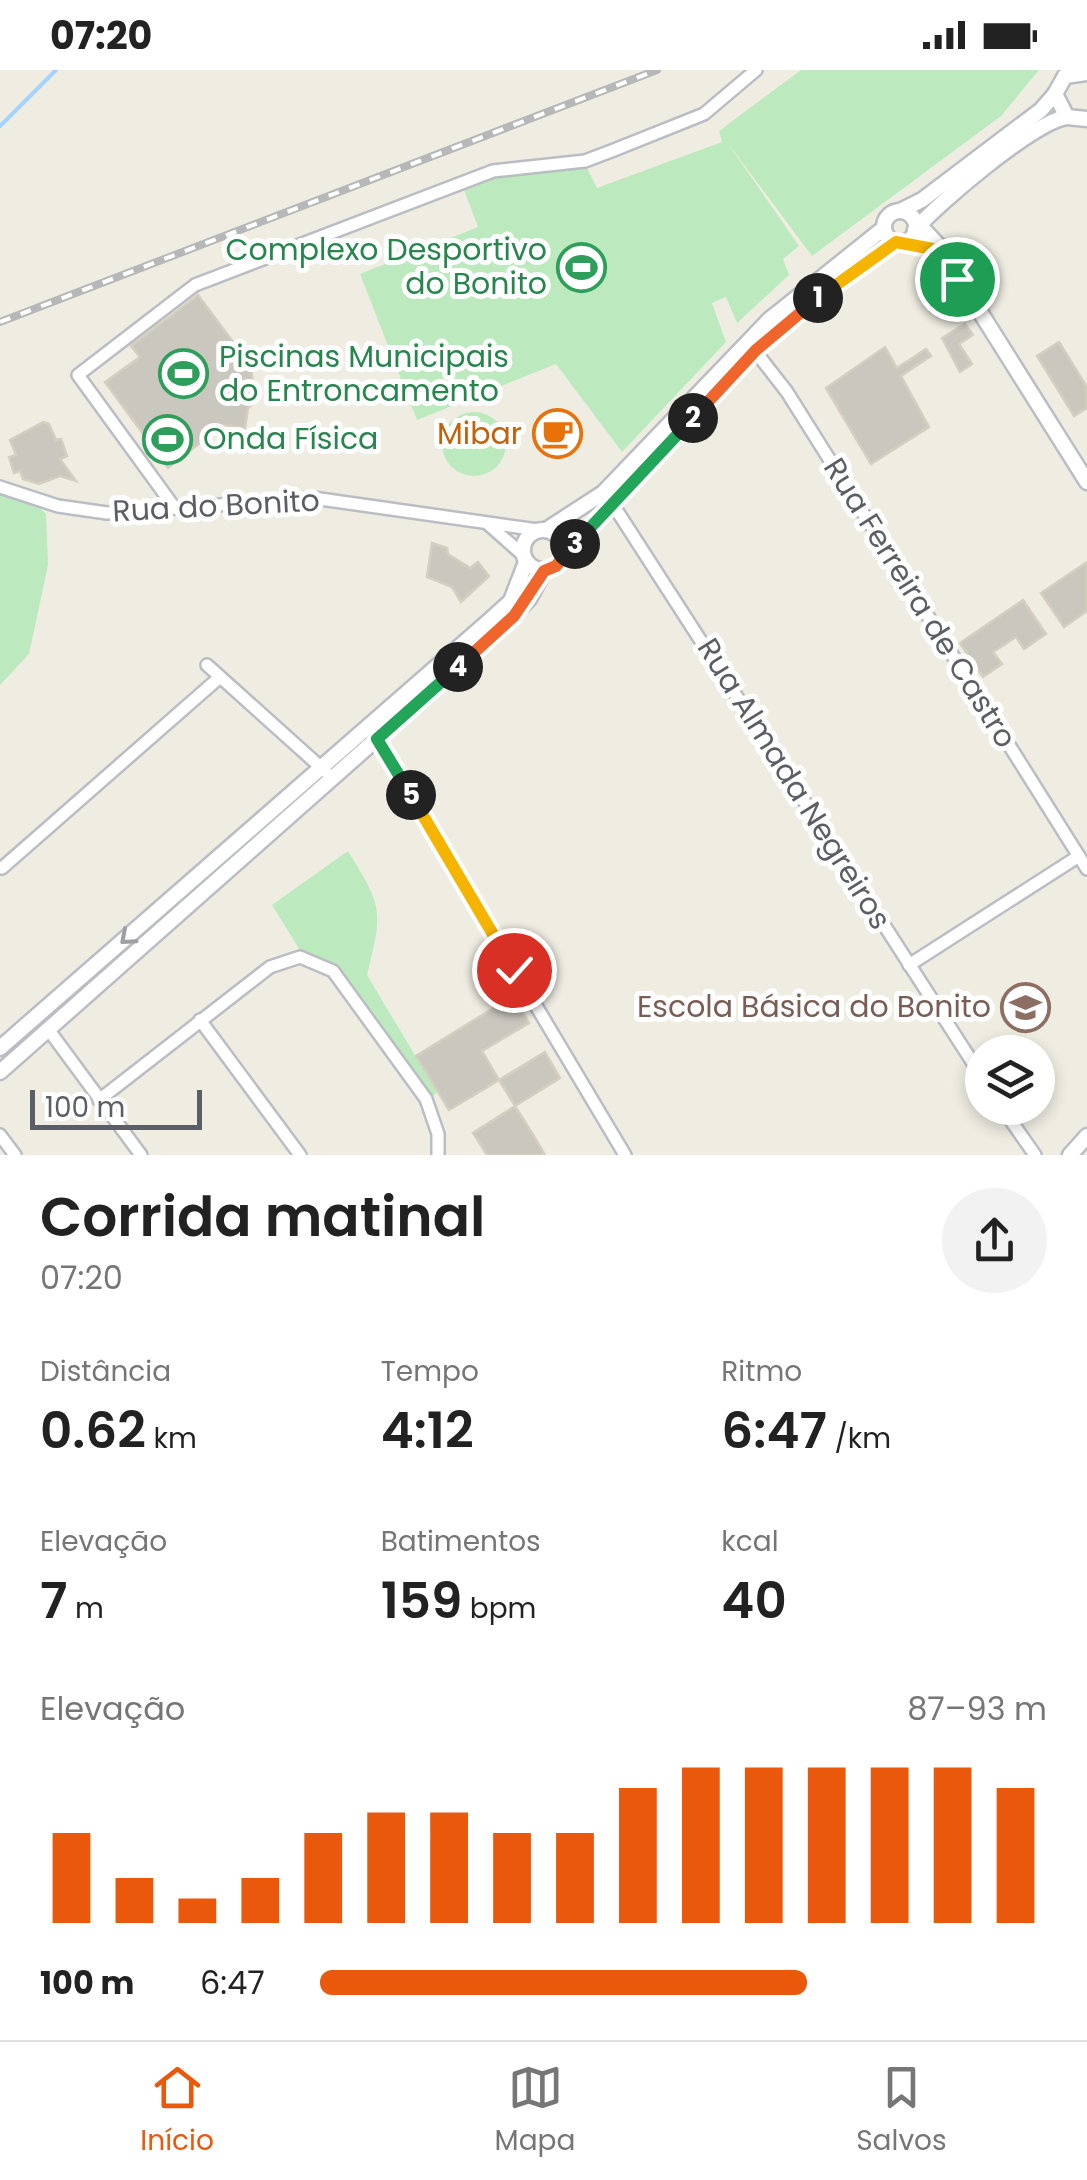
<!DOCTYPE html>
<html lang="pt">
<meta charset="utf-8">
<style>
:root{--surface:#fff;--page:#f2f2f2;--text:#222;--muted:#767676;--line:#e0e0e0;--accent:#ea580c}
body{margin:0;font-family:Poppins,sans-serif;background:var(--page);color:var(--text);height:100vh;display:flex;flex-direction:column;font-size:38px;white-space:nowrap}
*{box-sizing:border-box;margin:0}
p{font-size:32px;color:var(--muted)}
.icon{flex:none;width:55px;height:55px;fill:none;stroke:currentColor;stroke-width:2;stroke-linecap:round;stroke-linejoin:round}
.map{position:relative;height:1085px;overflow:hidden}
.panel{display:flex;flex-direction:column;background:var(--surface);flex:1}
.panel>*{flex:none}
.buttons{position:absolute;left:965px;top:965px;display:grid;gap:20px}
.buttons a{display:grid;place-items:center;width:90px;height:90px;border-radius:50%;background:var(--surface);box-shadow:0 5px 15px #0003;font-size:50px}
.scale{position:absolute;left:30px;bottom:25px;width:172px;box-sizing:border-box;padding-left:10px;border:5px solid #5b5f65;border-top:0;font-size:28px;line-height:35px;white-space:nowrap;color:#5b5f65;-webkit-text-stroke:8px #fff;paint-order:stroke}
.pin{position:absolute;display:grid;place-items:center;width:85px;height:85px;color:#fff;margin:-42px;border:5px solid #fff;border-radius:50%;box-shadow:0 2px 10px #0007}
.km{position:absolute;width:50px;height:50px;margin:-25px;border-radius:50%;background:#222;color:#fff;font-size:28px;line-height:50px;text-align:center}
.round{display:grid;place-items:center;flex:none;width:105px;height:105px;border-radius:52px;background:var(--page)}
.headline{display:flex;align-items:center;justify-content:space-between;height:170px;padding:0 40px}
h1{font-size:55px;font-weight:600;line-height:75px}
.metrics{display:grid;grid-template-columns:repeat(3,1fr);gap:15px;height:170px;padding:10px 40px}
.metrics div{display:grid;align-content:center}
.metrics b{font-size:50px;font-weight:600}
.metrics small{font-size:28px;font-weight:400}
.metrics p{font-size:28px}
.chart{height:280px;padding:20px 40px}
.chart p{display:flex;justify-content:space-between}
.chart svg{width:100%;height:180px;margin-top:10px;stroke:var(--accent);stroke-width:6}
ul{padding:0 40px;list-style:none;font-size:32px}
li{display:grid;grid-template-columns:160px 120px 1fr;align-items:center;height:75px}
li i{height:25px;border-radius:12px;background:var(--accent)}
.status{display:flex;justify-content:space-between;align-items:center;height:70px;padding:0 50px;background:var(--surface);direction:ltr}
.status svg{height:28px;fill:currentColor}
.tab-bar{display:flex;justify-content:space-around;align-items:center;height:140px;border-top:2px solid var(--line);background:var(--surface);font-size:28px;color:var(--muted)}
.tab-bar a{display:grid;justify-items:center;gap:5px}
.tab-bar .on{color:var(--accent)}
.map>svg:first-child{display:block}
.green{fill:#bceabe}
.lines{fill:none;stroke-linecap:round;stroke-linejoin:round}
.stream{stroke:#a3d4ff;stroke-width:4}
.building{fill:#cac7bf;stroke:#d5cfc0;stroke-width:2.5}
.minor-casing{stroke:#babdc3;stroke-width:16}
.tertiary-casing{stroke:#babdc3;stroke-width:19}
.minor{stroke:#fff;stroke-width:11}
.tertiary{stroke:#fff;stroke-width:14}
.rail-casing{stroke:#b6b7b8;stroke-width:8}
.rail{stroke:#fff;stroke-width:4;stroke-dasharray:11;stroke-linecap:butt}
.oneway{stroke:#9d9fa3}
.split-1-casing{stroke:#fff;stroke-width:20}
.split-2-casing{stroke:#fff;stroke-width:20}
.split-3-casing{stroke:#fff;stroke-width:20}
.split-4-casing{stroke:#fff;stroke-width:20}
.split-5-casing{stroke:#fff;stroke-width:20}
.split-6-casing{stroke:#fff;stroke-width:20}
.split-1{stroke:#f5b400;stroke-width:12}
.split-2{stroke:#f0652b;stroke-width:12}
.split-3{stroke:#22a559;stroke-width:12}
.split-4{stroke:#f0652b;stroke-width:12}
.split-5{stroke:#22a559;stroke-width:12}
.split-6{stroke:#f5b400;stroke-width:12}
.labels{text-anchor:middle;stroke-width:10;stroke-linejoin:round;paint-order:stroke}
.leisure-label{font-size:30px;fill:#27864d;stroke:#fff;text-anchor:start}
.food-label{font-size:30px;fill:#c56008;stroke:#fff;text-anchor:end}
.street-label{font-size:30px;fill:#5b5f65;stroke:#fff}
.education-label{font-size:30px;fill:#785e54;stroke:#fff;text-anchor:end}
</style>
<div class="status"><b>07:20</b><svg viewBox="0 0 49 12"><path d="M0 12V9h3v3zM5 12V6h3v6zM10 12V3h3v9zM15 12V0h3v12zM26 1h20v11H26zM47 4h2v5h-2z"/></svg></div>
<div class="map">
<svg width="1087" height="1085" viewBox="0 0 1087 1085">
<rect width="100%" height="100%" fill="#efede2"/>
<g class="green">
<path d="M801,0h238l-38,46 -189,140 -85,-114 72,104 -16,13 6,16 -52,48 -11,-26 -14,6 14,39 -104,110 -66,-88 -139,56 -57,-146 118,-47 -14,-37 40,-18 81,-8 12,24 125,-46 -3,-11z"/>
<circle cx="474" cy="374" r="32"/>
<path d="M0,409l19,9 27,26 2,51 -19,89 -29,31z"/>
<path d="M348,781c35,57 35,59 19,124l70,117 -7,7 -91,-127 -36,-17 -31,-50z"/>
</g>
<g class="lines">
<path class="stream" d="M0,56l56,-56"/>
</g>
<g class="building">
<path d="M198,225l53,71 4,37 -7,5 -3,20 -22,-3 -55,43 -63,-86 35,-25 -9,-11z"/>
<path d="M965,254l8,11 -14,9 13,20 -12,8 -18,-34z"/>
<path d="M1059,272l28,45v21l-13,8 -37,-60z"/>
<path d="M885,277l12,21 29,-19 5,7 -30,20 28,51 -58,37 -45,-76z"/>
<path d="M43,352l6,2 7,16 5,-1 6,17 -7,3 16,22 -16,-5 -21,8 -16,-5 -3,-8 -6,2 -5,-16 7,-2 -6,-15z"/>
<path d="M432,473l15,5 1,6 22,14 8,-6 11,14 -28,26 -9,-15 -25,-10z"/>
<path d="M1087,492v49l-23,16 -23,-34z"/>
<path d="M1023,530l23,34 -22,15 -8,-12 -23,15 9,12 -19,13 -23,-34z"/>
<path d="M513,926l16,27 -47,28 17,29 -50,30 -33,-54z"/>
<path d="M545,982l15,26 -45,28 -16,-26z"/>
<path d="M515,1036l17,27 13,22h-58l-14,-22z"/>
</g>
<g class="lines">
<defs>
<g id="minor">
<path d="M752,277l35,45 300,477"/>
<path d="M0,417l58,19 49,7 206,-15 225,32"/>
<path d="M610,430l372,577"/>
<path d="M174,437l-96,-132 117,-90 298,-114 92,-10 29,-11 90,-36 52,-44"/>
<path d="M488,454l35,31"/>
<path d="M207,595l119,107"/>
<path d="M377,669l248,416"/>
<path d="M2,798l218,-191"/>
<path d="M909,895l170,-109"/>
<path d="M200,950l100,135"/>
<path d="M48,959l93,126"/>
<path d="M99,1030l171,-133 30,-10 33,14 93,128 12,35v21"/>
<path d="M1002,1038l33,47"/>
<path d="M0,1065l15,20"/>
</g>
<g id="tertiary">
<path d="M1087,3l-22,3 -10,18 12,23 20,2"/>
<path d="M900,141l22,-11 119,-90 14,-16"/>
<circle cx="900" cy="157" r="16"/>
<path d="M913,148l25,27 149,237"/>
<path d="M915,160c23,-27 120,-109 152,-113"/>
<circle cx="543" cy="480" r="20"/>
<path d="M546,460l57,-37 166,-173 115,-92"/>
<path d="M560,491l196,-211 89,-74 51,-34"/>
<path d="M0,978l489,-427 22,-20 15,-39"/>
<path d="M0,1002l493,-436 36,-37 15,-28"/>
<path d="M1070,1085l17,-19"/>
</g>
</defs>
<use href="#minor" class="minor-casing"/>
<use href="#tertiary" class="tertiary-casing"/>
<use href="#minor" class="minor"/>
<use href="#tertiary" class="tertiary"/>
<defs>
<path id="rail" d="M0,252l657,-252"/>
</defs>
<use href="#rail" class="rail-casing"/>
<use href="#rail" class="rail"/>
</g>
<defs><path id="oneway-chevron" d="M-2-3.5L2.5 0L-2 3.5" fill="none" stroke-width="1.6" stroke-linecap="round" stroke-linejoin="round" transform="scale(2.5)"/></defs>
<use class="oneway" href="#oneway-chevron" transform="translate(127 868) rotate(139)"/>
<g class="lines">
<defs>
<path id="split-1" d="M818,228l78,-56 37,7 24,30"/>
<path id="split-2" d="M693,348l63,-68 62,-52"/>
<path id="split-3" d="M575,474l118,-126"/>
<path id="split-4" d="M458,597l56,-51 30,-45 12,-5 19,-22"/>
<path id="split-5" d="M411,725l-34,-56 81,-72"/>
<path id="split-6" d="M411,725l103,175"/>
</defs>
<use href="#split-1" class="split-1-casing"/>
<use href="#split-2" class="split-2-casing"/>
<use href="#split-3" class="split-3-casing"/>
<use href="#split-4" class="split-4-casing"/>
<use href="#split-5" class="split-5-casing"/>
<use href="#split-6" class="split-6-casing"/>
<use href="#split-1" class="split-1"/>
<use href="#split-2" class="split-2"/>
<use href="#split-3" class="split-3"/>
<use href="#split-4" class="split-4"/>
<use href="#split-5" class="split-5"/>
<use href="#split-6" class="split-6"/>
</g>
<defs>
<symbol id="stadium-ring" viewBox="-11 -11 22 22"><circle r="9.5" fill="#fff" stroke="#2e9e5b" stroke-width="1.5"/><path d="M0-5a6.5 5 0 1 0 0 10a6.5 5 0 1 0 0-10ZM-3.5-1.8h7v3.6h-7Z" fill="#2e9e5b"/></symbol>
<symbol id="cafe-ring" viewBox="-11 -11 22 22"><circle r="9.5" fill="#fff" stroke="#e8710a" stroke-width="1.5"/><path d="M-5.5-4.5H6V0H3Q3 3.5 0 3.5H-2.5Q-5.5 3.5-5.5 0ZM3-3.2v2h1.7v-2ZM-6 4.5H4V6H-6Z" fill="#e8710a"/></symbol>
<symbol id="school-ring" viewBox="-11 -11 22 22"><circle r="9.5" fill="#fff" stroke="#8d6e63" stroke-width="1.5"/><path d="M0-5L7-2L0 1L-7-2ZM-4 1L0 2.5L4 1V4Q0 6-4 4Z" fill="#8d6e63"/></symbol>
</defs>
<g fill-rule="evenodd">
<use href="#stadium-ring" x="554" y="170" width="55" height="55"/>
<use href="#stadium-ring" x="156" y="276" width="55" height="55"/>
<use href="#cafe-ring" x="530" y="336" width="55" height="55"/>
<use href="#stadium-ring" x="140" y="342" width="55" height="55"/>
<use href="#school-ring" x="998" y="910" width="55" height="55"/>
</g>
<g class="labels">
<g class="leisure-label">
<text x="547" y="190" text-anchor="end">Complexo Desportivo<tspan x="547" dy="34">do Bonito</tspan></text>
<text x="219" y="297">Piscinas Municipais<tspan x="219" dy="34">do Entroncamento</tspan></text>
<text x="203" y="379">Onda Física</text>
</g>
<g class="food-label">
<text x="522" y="374">Mibar</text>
</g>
<g class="street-label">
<text transform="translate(216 436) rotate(-3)" y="10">Rua do Bonito</text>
<text transform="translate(920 533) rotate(58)" y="10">Rua Ferreira de Castro</text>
<text transform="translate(794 714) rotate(58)" y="10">Rua Almada Negreiros</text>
</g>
<g class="education-label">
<text x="991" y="947">Escola Básica do Bonito</text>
</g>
</g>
</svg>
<div class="buttons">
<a><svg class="icon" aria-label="layers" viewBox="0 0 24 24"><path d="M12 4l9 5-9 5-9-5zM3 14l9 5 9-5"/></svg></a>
</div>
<div class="scale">100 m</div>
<div class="pin" style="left:957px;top:209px;background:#1e9e55"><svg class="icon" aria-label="arrive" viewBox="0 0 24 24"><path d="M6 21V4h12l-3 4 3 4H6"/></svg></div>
<div class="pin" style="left:514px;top:900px;background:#d93025"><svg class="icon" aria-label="check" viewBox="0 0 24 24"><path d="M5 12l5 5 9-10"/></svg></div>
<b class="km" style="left:818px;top:228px">1</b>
<b class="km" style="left:693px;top:348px">2</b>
<b class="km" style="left:575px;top:474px">3</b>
<b class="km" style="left:458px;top:597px">4</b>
<b class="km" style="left:411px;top:725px">5</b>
</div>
<section class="panel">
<div class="headline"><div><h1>Corrida matinal</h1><p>07:20</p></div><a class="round"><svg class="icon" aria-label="share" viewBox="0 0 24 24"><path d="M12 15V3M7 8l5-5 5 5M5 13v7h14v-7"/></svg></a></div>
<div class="metrics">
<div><p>Distância</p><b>0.62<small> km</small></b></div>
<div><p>Tempo</p><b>4:12</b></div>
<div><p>Ritmo</p><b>6:47<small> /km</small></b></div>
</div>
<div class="metrics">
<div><p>Elevação</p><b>7<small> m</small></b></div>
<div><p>Batimentos</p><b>159<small> bpm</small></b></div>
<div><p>kcal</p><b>40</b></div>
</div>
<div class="chart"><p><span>Elevação</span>87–93 m</p>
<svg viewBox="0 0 160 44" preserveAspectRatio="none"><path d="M5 44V22M15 44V33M25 44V38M35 44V33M45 44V22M55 44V17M65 44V17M75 44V22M85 44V22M95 44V11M105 44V6M115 44V6M125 44V6M135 44V6M145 44V6M155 44V11"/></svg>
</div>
<ul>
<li><b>100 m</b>6:47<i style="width:67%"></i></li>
</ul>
</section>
<nav class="tab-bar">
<a class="on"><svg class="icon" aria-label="home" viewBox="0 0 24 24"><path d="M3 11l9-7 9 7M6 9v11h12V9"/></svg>Início</a>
<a><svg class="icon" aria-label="map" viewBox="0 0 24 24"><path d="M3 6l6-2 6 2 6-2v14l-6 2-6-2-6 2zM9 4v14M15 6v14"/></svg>Mapa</a>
<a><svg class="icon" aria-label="saved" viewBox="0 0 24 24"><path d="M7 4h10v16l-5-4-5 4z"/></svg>Salvos</a>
</nav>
